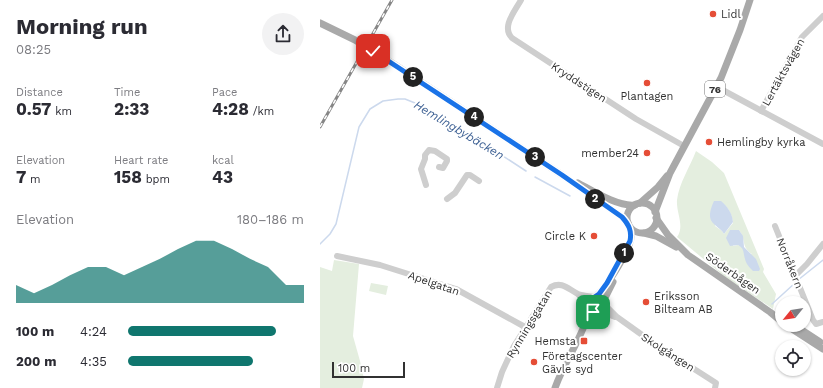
<!DOCTYPE html>
<meta charset="utf-8">
<style>
:root{--surface:#fff;--page:#f2f2f3;--text:#2b2b33;--muted:#7c7c81;--accent:#0f766e}
body{margin:0;font-family:"Work Sans",sans-serif;background:var(--page);color:var(--text);height:100vh;display:flex;flex-direction:column;font-size:15px;white-space:nowrap}
*{box-sizing:border-box;margin:0}
p{font-size:13px;color:var(--muted)}
.icon{flex:none;width:22px;height:22px;fill:none;stroke:currentColor;stroke-width:2;stroke-linecap:round;stroke-linejoin:round}
.map{position:relative;flex:1;overflow:hidden}
.drawer{display:flex;flex-direction:column;background:var(--surface);width:320px}
.drawer>*{flex:none}
.needle{width:26px;rotate:240deg}
.fabs{position:absolute;left:455px;top:296px;display:grid;gap:8px}
.fabs a{display:grid;place-items:center;width:36px;height:36px;border-radius:50%;background:var(--surface);box-shadow:0 1px 3px #0004;font-size:20px}
.scale{position:absolute;left:12px;bottom:10px;width:73px;box-sizing:border-box;padding-left:4px;border:2px solid #313131;border-top:0;font-size:11px;line-height:14px;white-space:nowrap;color:#313131;-webkit-text-stroke:3px #fff;paint-order:stroke}
.pin{position:absolute;display:grid;place-items:center;width:34px;height:34px;color:#fff;margin:-17px;border-radius:8px;box-shadow:0 2px 6px #0006}
.km{position:absolute;width:20px;height:20px;margin:-10px;border-radius:50%;background:#222;color:#fff;font-size:11px;line-height:20px;text-align:center}
.round{display:grid;place-items:center;flex:none;width:42px;height:42px;border-radius:21px;background:var(--page)}
.overview{display:flex;align-items:center;justify-content:space-between;height:68px;padding:0 16px}
h1{font-size:22px;font-weight:700;line-height:30px}
.metrics{display:grid;grid-template-columns:repeat(3,1fr);gap:6px;height:68px;padding:4px 16px}
.metrics div{display:grid;align-content:center}
.metrics b{font-size:17px;font-weight:700}
.metrics small{font-size:11px;font-weight:400}
.metrics p{font-size:11px}
.chart{height:112px;padding:8px 16px}
.chart p{display:flex;justify-content:space-between}
.chart svg{width:100%;height:72px;margin-top:4px;fill:var(--accent);opacity:.7}
ul{padding:0 16px;list-style:none;font-size:13px}
li{display:grid;grid-template-columns:64px 48px 1fr;align-items:center;height:30px}
li i{height:10px;border-radius:5px;background:var(--accent)}
main{display:flex;flex:1;min-height:0}
.map>svg:first-child{display:block}
.green{fill:#e4eedf;fill-rule:evenodd}
.water{fill:#ccd9ed}
.lines{fill:none;stroke-linecap:round;stroke-linejoin:round}
.stream{stroke:#ccd9ed;stroke-width:1.5}
.minor{stroke:#cecece;stroke-width:6}
.major{stroke:#a9a9a9;stroke-width:7}
.rail-casing{stroke:#868686;stroke-width:3}
.rail{stroke:#fff;stroke-width:1.5;stroke-dasharray:4.5;stroke-linecap:butt}
.route-casing{stroke:#fff;stroke-width:8}
.route{stroke:#1a73e8;stroke-width:5}
.poi-dot{fill:#e54d36;stroke:#fff;stroke-width:1.5}
.labels{text-anchor:middle;stroke-width:4;stroke-linejoin:round;paint-order:stroke}
.shield{fill:#fff;stroke:#6f6f6f;stroke-width:1}
.shield-label{font-size:10px;font-weight:bold;fill:#313131}
.poi-label{font-size:11px;fill:#313131;stroke:#fff;text-anchor:start}
.street-label{font-size:11px;fill:#313131;stroke:#fff}
.water-label{font-size:12px;font-style:italic;fill:#3e6194;stroke:#fff}
</style>
<main>
<section class="drawer">
<div class="overview"><div><h1>Morning run</h1><p>08:25</p></div><a class="round"><svg class="icon" aria-label="share" viewBox="0 0 24 24"><path d="M12 15V3M7 8l5-5 5 5M5 13v7h14v-7"/></svg></a></div>
<div class="metrics">
<div><p>Distance</p><b>0.57<small> km</small></b></div>
<div><p>Time</p><b>2:33</b></div>
<div><p>Pace</p><b>4:28<small> /km</small></b></div>
</div>
<div class="metrics">
<div><p>Elevation</p><b>7<small> m</small></b></div>
<div><p>Heart rate</p><b>158<small> bpm</small></b></div>
<div><p>kcal</p><b>43</b></div>
</div>
<div class="chart"><p><span>Elevation</span>180–186 m</p>
<svg viewBox="0 0 160 44" preserveAspectRatio="none"><path d="M0 44V33L10 38L20 33L30 27L40 22L50 22L60 27L70 22L80 17L90 11L100 6L110 6L120 11L130 17L140 22L150 33L160 33V44z"/></svg>
</div>
<ul>
<li><b>100 m</b>4:24<i style="width:84%"></i></li>
<li><b>200 m</b>4:35<i style="width:71%"></i></li>
</ul>
</section>
<div class="map">
<svg width="503" height="388" viewBox="0 0 503 388">
<rect width="100%" height="100%" fill="#fff"/>
<g class="green">
<path d="M376,151l16,11 12,11 40,96 -1,3 13,22 -3,15 -49,-33 -47,-39c8,-11 -1,-24 0,-37 2,-17 13,-33 19,-49zM400,201c8,6 12,12 13,22l-9,11 -2,-3 -7,-5zM412,230h7c7,9 2,17 13,24l-7,-1 -3,-6 -4,-2 -5,1z"/>
<path d="M14,260l25,4 -6,72 7,25 4,18 -2,9h-42v-121l12,4z"/>
<path d="M51,283l17,3 -2,9 -17,-4z"/>
</g>
<g class="water">
<path d="M394,201h7c7,6 11,12 12,21l-9,12c-2,-4 -5,-5 -9,-9 -8,-6 -5,-15 -1,-24z"/>
<path d="M410,230h9l4,6 1,11 12,12 4,10 -1,2h-6c-3,-3 -7,-7 -8,-12 -2,-6 0,-10 -7,-14l-8,1 -4,-8z"/>
</g>
<g class="lines">
<g class="stream">
<path d="M215,177l35,19"/>
<path d="M0,244l10,-10 6,-10 23,-97 11,-18 13,-8 15,-2h7l15,6 57,34 49,32"/>
<path d="M478,280l25,-20"/>
<path d="M452,304l23,-21"/>
</g>
<g class="minor">
<path d="M201,0c-6,11 -20,27 -9,38l124,81 48,27"/>
<path d="M397,87l106,57"/>
<path d="M441,111l41,-74 21,-21"/>
<path d="M106,185l-5,-16 4,-10v-4l4,-5 6,1 12,8v2l-4,7 -4,-1"/>
<path d="M127,199l8,-6 12,-18h3l9,6"/>
<path d="M455,226l38,94 3,4 7,-2"/>
<path d="M17,256l43,9 76,24 69,38"/>
<path d="M475,276l12,-12 16,-20"/>
<path d="M259,295l10,11"/>
<path d="M284,304l13,13 35,25 64,41 -1,5"/>
<path d="M280,311l15,6"/>
<path d="M177,388l5,-16 12,-26 37,-59c11,-6 17,2 27,7 5,2 11,2 16,3"/>
</g>
<g class="major">
<path d="M0,23l35,17 37,23 170,112 60,42 6,6"/>
<path d="M258,183c15,8 40,24 57,22"/>
<path d="M320,203l18,-16 9,-11"/>
<circle cx="322" cy="218" r="15"/>
<path d="M335,212l15,-39 51,-95 19,-48 10,-30"/>
<path d="M336,218l12,17 20,20 82,57 12,10"/>
<path d="M324,233l12,3 20,11"/>
<path d="M275,297c11,-8 31,-42 35,-55 2,-5 1,-10 -1,-15"/>
<circle cx="276" cy="305" r="8"/>
<path d="M283,302l10,-20"/>
<path d="M466,325l37,24"/>
<path d="M474,325l26,17"/>
<path d="M235,388c10,-28 28,-51 35,-79"/>
</g>
<defs>
<path id="rail" d="M0,127l72,-127"/>
</defs>
<use href="#rail" class="rail-casing"/>
<use href="#rail" class="rail"/>
</g>
<g class="lines">
<defs>
<path id="route" d="M53,51l189,124 60,42c7,8 10,14 8,24l-23,42 -8,11 -10,7v6l4,5"/>
</defs>
<use href="#route" class="route-casing"/>
<use href="#route" class="route"/>
</g>
<g class="poi-dot">
<circle cx="393" cy="14" r="4"/>
<circle cx="327" cy="83" r="4"/>
<circle cx="389" cy="142" r="4"/>
<circle cx="327" cy="153" r="4"/>
<circle cx="274" cy="236" r="4"/>
<circle cx="326" cy="302" r="4"/>
<rect x="260" y="337" width="8" height="8" rx="2"/>
<circle cx="214" cy="362" r="4"/>
</g>
<g class="labels">
<rect class="shield" x="385" y="81" width="20" height="16" rx="3"/>
<g class="shield-label">
<text x="395" y="93">76</text>
</g>
<g class="poi-label">
<text x="401" y="18">Lidl</text>
<text x="327" y="100" text-anchor="middle">Plantagen</text>
<text x="397" y="146">Hemlingby kyrka</text>
<text x="319" y="157" text-anchor="end">member24</text>
<text x="266" y="240" text-anchor="end">Circle K</text>
<text x="334" y="300">Eriksson<tspan x="334" dy="13">Bilteam AB</tspan></text>
<text x="256" y="345" text-anchor="end">Hemsta</text>
<text x="222" y="360">Företagscenter<tspan x="222" dy="13">Gävle syd</tspan></text>
</g>
<g class="street-label">
<text transform="translate(463 72) rotate(-61)" y="4">Lertäktsvägen</text>
<text transform="translate(259 82) rotate(33)" y="4">Kryddstigen</text>
<text transform="translate(470 263) rotate(68)" y="4">Norråkern</text>
<text transform="translate(413 273) rotate(35)" y="4">Söderbågen</text>
<text transform="translate(114 283) rotate(19)" y="4">Apelgatan</text>
<text transform="translate(209 324) rotate(-59)" y="4">Rynningsgatan</text>
<text transform="translate(348 352) rotate(33)" y="4">Skolgången</text>
</g>
<g class="water-label">
<text transform="translate(139 130) rotate(31)" y="4">Hemlingbybäcken</text>
</g>
</g>
</svg>
<div class="fabs">
<a><svg class="needle" viewBox="-14 -14 28 28"><path d="M0-13l5 13h-10z" fill="#e53935"/><path d="M0 13l5-13h-10z" fill="#7c7c81"/></svg></a>
<a><svg class="icon" aria-label="locate" viewBox="0 0 24 24"><circle cx="12" cy="12" r="6"/><path d="M12 2v4M12 18v4M2 12h4M18 12h4"/></svg></a>
</div>
<div class="scale">100 m</div>
<div class="pin" style="left:273px;top:312px;background:#1e9e55"><svg class="icon" aria-label="arrive" viewBox="0 0 24 24"><path d="M6 21V4h12l-3 4 3 4H6"/></svg></div>
<div class="pin" style="left:53px;top:51px;background:#d93025"><svg class="icon" aria-label="check" viewBox="0 0 24 24"><path d="M5 12l5 5 9-10"/></svg></div>
<b class="km" style="left:304px;top:253px">1</b>
<b class="km" style="left:275px;top:199px">2</b>
<b class="km" style="left:215px;top:157px">3</b>
<b class="km" style="left:154px;top:117px">4</b>
<b class="km" style="left:93px;top:77px">5</b>
</div>
</main>
